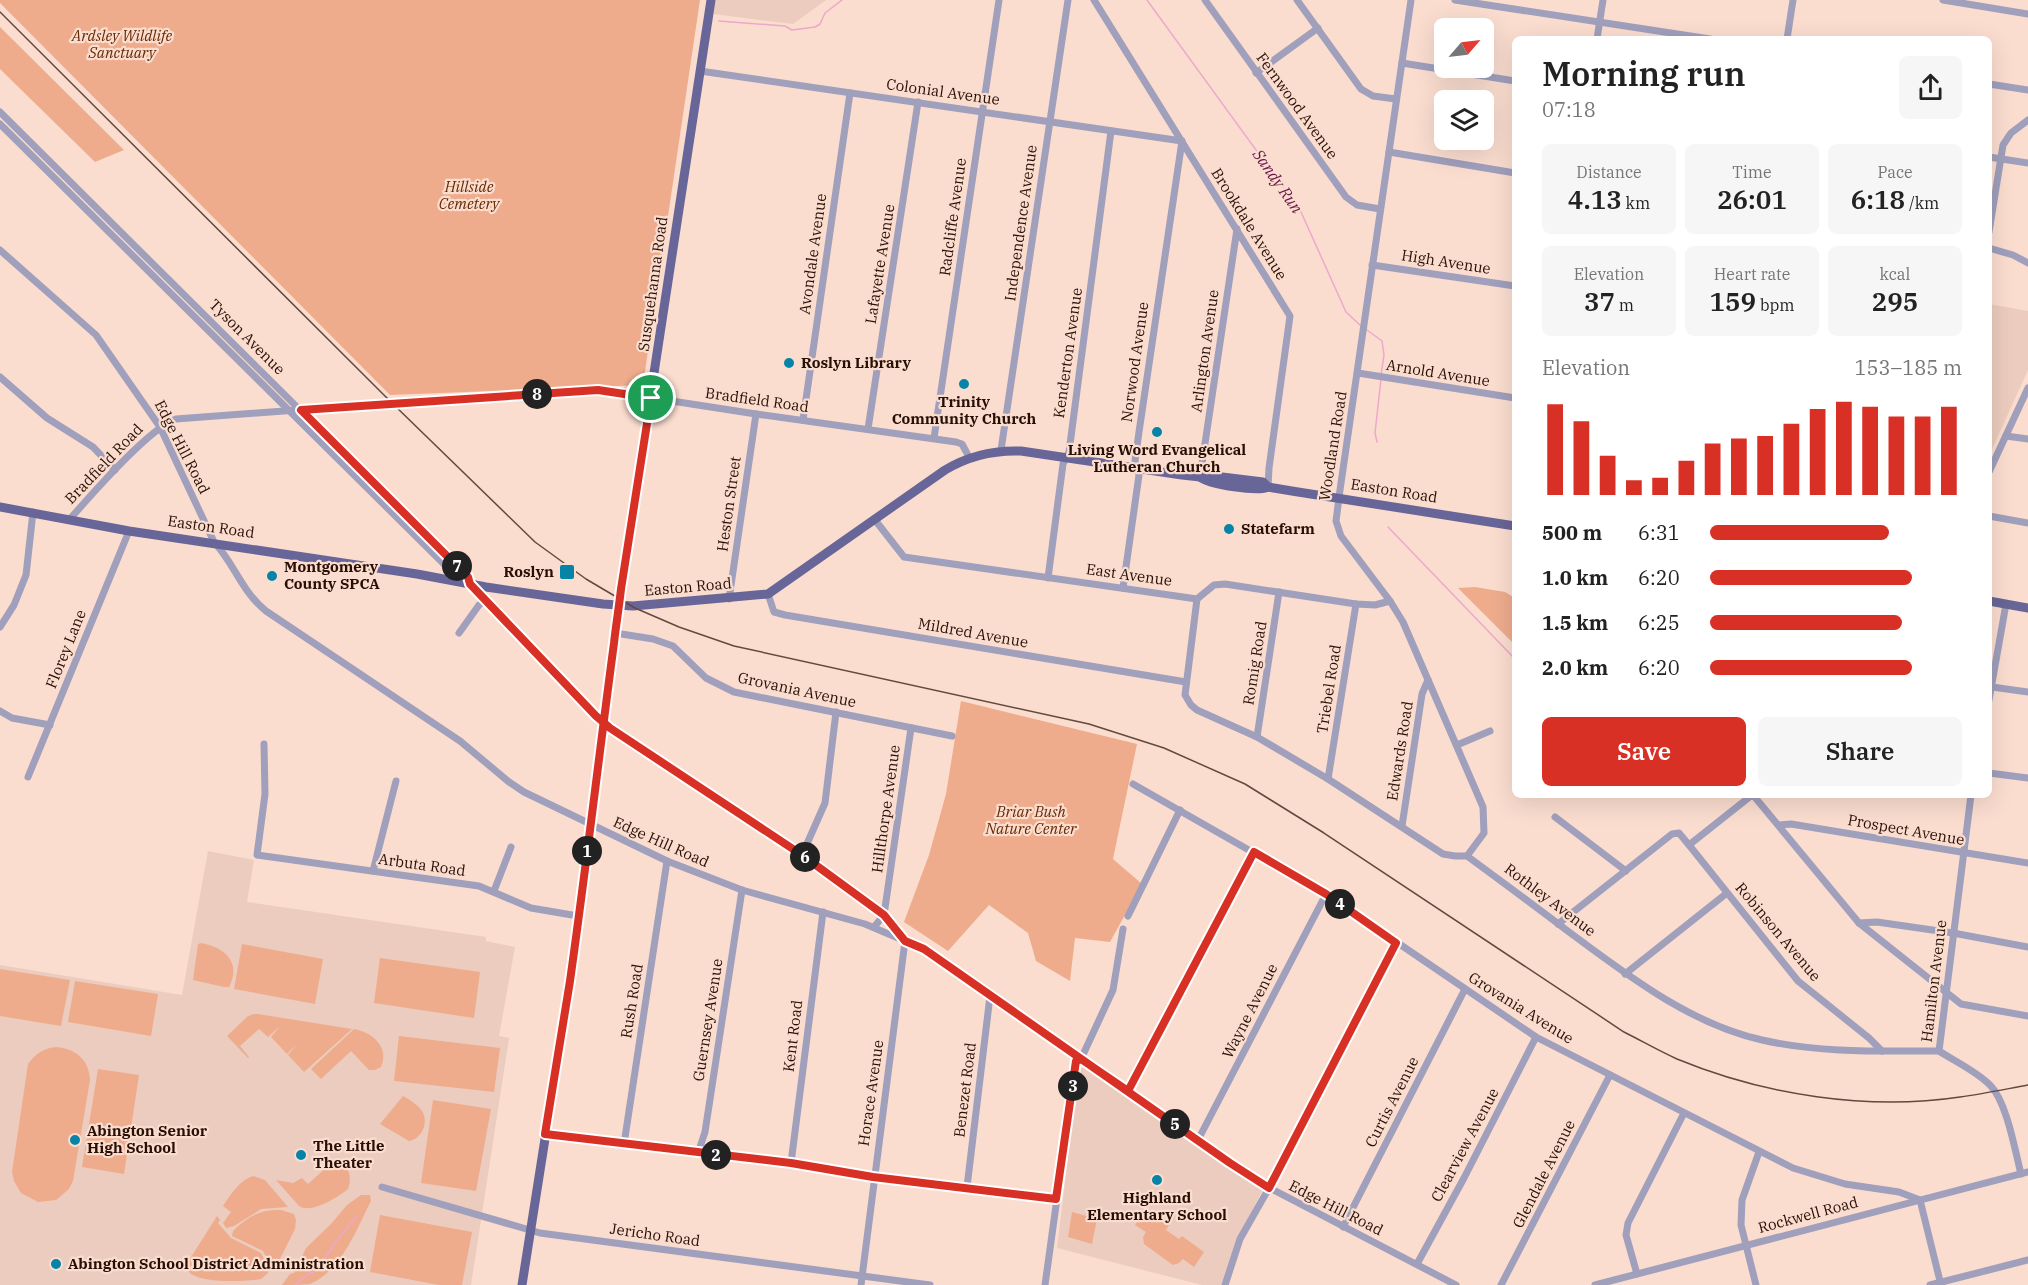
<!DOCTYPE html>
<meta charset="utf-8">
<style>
:root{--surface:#fff;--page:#f6f6f6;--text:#222;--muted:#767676;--accent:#d93025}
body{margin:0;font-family:"IBM Plex Serif",serif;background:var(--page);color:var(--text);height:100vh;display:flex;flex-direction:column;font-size:22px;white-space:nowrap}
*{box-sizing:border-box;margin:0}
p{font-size:20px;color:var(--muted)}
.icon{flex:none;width:33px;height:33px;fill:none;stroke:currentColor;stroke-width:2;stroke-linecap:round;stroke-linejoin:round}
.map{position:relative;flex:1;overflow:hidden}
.details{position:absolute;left:1512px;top:36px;width:480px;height:762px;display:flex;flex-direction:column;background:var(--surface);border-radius:9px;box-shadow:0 6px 24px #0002}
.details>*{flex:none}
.needle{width:39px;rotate:62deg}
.fabs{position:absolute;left:1434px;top:18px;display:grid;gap:12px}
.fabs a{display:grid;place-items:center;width:60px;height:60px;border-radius:9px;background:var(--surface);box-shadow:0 6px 24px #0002;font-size:30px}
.pin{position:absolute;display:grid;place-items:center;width:51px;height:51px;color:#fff;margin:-26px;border:3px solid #fff;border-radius:50%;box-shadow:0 2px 6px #0007}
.km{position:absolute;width:30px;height:30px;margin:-15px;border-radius:50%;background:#222;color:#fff;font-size:16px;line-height:30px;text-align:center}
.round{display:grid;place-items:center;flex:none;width:63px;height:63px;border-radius:9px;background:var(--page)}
.headline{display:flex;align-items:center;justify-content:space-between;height:102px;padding:0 30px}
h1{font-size:33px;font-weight:600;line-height:45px}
.stats{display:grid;grid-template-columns:repeat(3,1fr);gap:9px;height:102px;padding:6px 30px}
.stats div{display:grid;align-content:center;border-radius:9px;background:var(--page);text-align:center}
.stats b{font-size:26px;font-weight:600}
.stats small{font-size:16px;font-weight:400}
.stats p{font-size:16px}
.chart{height:168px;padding:12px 30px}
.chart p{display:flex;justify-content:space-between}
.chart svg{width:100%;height:108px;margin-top:6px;stroke:var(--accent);stroke-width:6}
.button{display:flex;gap:12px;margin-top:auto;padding:12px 30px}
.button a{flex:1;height:69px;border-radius:9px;background:var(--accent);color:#fff;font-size:24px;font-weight:600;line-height:69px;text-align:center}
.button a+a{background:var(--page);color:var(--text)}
ul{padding:0 30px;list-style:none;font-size:20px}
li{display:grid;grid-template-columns:96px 72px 1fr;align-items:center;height:45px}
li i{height:15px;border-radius:8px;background:var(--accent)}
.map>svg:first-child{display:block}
.built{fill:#ecccbe}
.green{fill:#eeac8d}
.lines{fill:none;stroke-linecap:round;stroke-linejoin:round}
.stream{stroke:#eea7cd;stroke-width:1.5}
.minor{stroke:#a09fbc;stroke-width:7}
.major{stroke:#686598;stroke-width:9}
.rail{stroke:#63493d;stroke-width:1.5}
.minor-bridge{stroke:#a09fbc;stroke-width:7}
.route-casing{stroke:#fff;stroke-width:12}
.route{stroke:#d93025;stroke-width:8}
.poi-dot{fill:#0684a8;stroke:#faddcf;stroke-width:2}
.labels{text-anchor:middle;stroke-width:4.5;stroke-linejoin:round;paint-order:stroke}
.park-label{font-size:15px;font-style:italic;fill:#672902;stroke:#faddcf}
.street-label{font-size:15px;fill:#280f04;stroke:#faddcf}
.poi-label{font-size:15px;font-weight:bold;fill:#280f04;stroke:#faddcf;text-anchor:start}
.water-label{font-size:16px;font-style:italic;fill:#68184b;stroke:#faddcf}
</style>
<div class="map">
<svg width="2028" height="1285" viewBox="0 0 2028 1285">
<rect width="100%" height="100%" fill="#faddcf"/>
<g class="built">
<path d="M715,0h111l-33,24 -80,-10z"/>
<path d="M1989,304l39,7v59l-39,86z"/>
<path d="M208,851l46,9 -7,42 239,35v4l29,6 -16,89 10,2 -38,247h-471v-320l182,30z"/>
<path d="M1079,1067l11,2 173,120 -25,49 -16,47h-20l-145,-37z"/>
</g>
<g class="green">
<path d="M0,0h700l-57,385 -253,10 -390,-392z"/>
<path d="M0,27l124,123 -29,12 -95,-93z"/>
<path d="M1475,587l30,5 10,6v47l-57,-57z"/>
<path d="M961,701l176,43 -24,115 29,25 -32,58 -35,-4 -5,43 -34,-20 -8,-28 -39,-28 -41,46 -44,-29 25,-67 17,-61z"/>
<path d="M201,943c23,4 41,19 28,44h-5l-31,-7 5,-36z"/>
<path d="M242,944l81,15 -8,45 -81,-15z"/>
<path d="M380,958l100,14 -6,46 -100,-15z"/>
<path d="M0,969l70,11 -9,46 -61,-10z"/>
<path d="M75,981l83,13 -7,42 -83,-14z"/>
<path d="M254,1014h4l94,15 -48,43 -16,-17 9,-11 -10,10 -16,-17 9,-11 -12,11 -9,-8 -19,17 9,11 -1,1 -21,-22 21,-20z"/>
<path d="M354,1029c18,3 36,18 27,38l-6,3h-6l-18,-19 -30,28 -10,-10z"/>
<path d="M399,1036l101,12 -6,44 -100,-11z"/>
<path d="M57,1047c19,2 32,13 33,33l-17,101 -4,8 -13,11 -18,2 -17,-9 -7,-12 -2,-9 16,-108c8,-11 16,-16 29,-17z"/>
<path d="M98,1069l41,6 -15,99 -42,-7z"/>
<path d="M403,1096c7,4 14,8 19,15 7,11 0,28 -13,30l-29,-17z"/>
<path d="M433,1100l58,9 -15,82 -55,-8z"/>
<path d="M338,1157c10,11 15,18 10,32 -11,9 -37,25 -49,17l-23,-26 17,3 9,-5 6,6z"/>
<path d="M253,1176l12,4 23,27 -27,2 -27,17 -8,2 -3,-5 8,-11 -8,-6c7,-11 17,-26 30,-30z"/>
<path d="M361,1195h9l1,6c-15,29 -29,69 -61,83 -7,1 -20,1 -28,1l8,-11 4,-1 12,-25 25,-24 16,-19z"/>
<path d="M1146,1209l23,16 -3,5 13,9 3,-3 22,16 -10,15 -11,-8 -4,4 -6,2 -29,-21 -1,-7 3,-5 -11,-7z"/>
<path d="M281,1210l13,4 2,6 -1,9 -21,42 -11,-20 -31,-15 1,-5c14,-14 27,-22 48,-21z"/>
<path d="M1072,1212l25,7 -5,25 -24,-7z"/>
<path d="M380,1215l92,17 -10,53h-23l-69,-13z"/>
<path d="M217,1216l3,4 -2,3 13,15 30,15 8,16 -1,4 -7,6c-19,3 -83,6 -73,-17z"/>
</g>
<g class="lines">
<g class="stream">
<path d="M1147,0l154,212 45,100 15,14"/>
<path d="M719,21l66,5 7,4 23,-3 5,-3 5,-11 17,-13"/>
<path d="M1367,330l15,11 2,14 -3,20"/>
<path d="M1377,442l-2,-9 6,-54"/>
<path d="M1388,527l127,132"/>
<path d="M295,1285l12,-10 11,-5 16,-26 23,-28"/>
</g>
<g class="minor">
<path d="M1094,0l196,316 -21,152 -1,19"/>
<path d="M1205,0l141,197 11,8 23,4"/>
<path d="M1297,0l64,89 12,7 23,3"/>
<path d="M1411,0l-71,490 -4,31 5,15 49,65 13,21 80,185 1,26 -17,23"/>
<path d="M1455,0l255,39"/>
<path d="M1943,0l85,14"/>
<path d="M1597,39l6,-39"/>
<path d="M1787,39l6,-39"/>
<path d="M1402,63l113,18"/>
<path d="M700,71l482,70 -43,291 -4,29 4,14 -16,113"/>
<path d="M1256,73l62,-45"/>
<path d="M1989,84l39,6"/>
<path d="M0,112l468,465 2,7"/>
<path d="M0,124l454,450 16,10 8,8 118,124"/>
<path d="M1389,152l126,21"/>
<path d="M1989,157l39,6"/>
<path d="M1989,232l14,-87 8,-12 17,-13"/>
<path d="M1989,248l24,7 15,8"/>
<path d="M0,250l96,85 64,92 54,115c20,21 28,50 52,69l194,130 49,41 15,10 143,69 75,29 123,34 59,25 340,236 192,100"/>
<path d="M1372,265l143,21"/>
<path d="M1358,373l157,25"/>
<path d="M0,377l47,41 46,29 22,23"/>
<path d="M803,420l47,-327"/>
<path d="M868,429l50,-327"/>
<path d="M2006,436l22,3"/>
<path d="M934,438l65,-438"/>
<path d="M1001,450l67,-450"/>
<path d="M1989,472l39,-84"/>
<path d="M1200,477l37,-248"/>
<path d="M1989,516l39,7"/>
<path d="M70,519c21,-24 78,-90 106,-100l267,-20 155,-9 22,3 136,21 200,28 6,2 7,13"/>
<path d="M875,520l29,37 293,42 17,-14 11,-1 131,20 19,1 15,-4"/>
<path d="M1048,578l15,-114 6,-12 42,-321"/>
<path d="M768,594l6,18 11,3 401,67"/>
<path d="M729,599l27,-185"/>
<path d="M1197,599l-12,96 6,10 6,5 60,27 71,42 115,75 12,2h12c34,25 68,50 102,76 58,43 121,92 193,108 57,13 118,11 177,11"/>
<path d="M0,627l14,-22 12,-30 7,-63"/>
<path d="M459,633l20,-28 7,-5"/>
<path d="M615,633l38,6 20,7 33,32 28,14 218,44"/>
<path d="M1992,687l36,5"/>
<path d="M1989,700l17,-96"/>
<path d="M0,711l12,7 38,7"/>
<path d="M610,728l192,127 82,60 19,24"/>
<path d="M1257,737l22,-145"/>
<path d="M264,744l1,50 -8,61 222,31 52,22 47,8"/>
<path d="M1457,745l33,-14"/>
<path d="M1989,773l39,5"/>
<path d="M28,777l101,-246"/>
<path d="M1328,779l28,-175"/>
<path d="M1133,784l193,110 210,143 257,131 52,16 54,8 21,8 21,85"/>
<path d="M1753,795l106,128 102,81 67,12"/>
<path d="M1971,795l-32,256c17,11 37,20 51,34 17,17 25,66 31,89"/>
<path d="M1555,817l71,54"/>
<path d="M1779,825l12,-1 237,39"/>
<path d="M1402,826l20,-132 6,-14"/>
<path d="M1689,845l109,136 71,57 13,13"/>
<path d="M802,855l23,-52 11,-91"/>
<path d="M373,871l23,-90"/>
<path d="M494,891l17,-44"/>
<path d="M1128,916l52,-106"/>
<path d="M1859,923l18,-1 76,11 75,14"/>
<path d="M1558,924l114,-90 7,-1 10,12 63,-50"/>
<path d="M874,927l10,-12 27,-187"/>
<path d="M1625,974l102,-81"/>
<path d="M1128,1091l125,-239"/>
<path d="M545,1134l246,29 82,14 183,22"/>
<path d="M1198,1140l128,-246"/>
<path d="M624,1144l43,-283"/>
<path d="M698,1153l7,-21 37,-242"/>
<path d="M791,1163l32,-251"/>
<path d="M382,1187l158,46 390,52"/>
<path d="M967,1187l23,-191"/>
<path d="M1343,1227l122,-238"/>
<path d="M1417,1264l47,-86 72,-141"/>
<path d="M1637,1274l-11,-39 2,-12 56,-110"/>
<path d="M861,1285l44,-344"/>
<path d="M1045,1285l31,-224 5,-2 32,-69 10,-61"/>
<path d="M1225,1285l15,-46 29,-51 127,-245"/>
<path d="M1501,1285l109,-210"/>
<path d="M1595,1285l433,-113"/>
<path d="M1756,1285l-15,-60 1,-25 17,-48"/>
<path d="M1930,1285l98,-25"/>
</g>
<g class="major">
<path d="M1200,477c9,8 59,15 68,10"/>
<path d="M0,507l129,24 288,43 69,13 117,17 30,2 135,-12 177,-124c23,-14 48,-20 76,-19l161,24 18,2 6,-2 57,7 5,5 30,5 217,34"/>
<path d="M1989,601l39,7"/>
<path d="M522,1285l48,-305 51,-391 90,-589"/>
</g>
<path class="rail" d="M0,12l392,391 143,139 51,37 49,29 44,19 55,19 355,78 75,24 81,36 79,49 300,199c18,9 35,19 53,27 87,36 191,52 283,38 23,-3 46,-8 68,-12"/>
<path class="minor-bridge" d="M596,716l14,12"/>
</g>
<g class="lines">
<defs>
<path id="route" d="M651,398l-30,191c-2,18 -5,36 -7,54 -15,112 -28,225 -44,338 -8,51 -17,102 -25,153l246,29 82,14 183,22 20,-138 5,-2 47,32 126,-239 72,42 70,49 -127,245 -39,-25 -306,-214 -19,-8 -21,-26 -82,-60 -192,-127 -14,-12 -126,-132 -2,-7 -167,-167 297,-20 53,8"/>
</defs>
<use href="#route" class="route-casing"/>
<use href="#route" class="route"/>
</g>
<g class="poi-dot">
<circle cx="789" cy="363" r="6"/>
<circle cx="964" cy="384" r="6"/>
<circle cx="1157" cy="432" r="6"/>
<circle cx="1229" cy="529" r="6"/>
<rect x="559" y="564" width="16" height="16" rx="3"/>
<circle cx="272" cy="576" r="6"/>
<circle cx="75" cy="1140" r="6"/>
<circle cx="301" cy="1155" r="6"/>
<circle cx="1157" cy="1180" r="6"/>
<circle cx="56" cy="1264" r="6"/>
</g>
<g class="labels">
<g class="park-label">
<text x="122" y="41">Ardsley Wildlife<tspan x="122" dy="17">Sanctuary</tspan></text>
<text x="469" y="192">Hillside<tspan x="469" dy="17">Cemetery</tspan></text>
<text x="1031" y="817">Briar Bush<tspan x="1031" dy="17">Nature Center</tspan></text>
</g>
<g class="street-label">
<text transform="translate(943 92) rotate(8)" y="5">Colonial Avenue</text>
<text transform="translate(1297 106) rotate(54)" y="5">Fernwood Avenue</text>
<text transform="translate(953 217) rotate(-82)" y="5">Radcliffe Avenue</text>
<text transform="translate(1021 223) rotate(-82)" y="5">Independence Avenue</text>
<text transform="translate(1249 224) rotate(58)" y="5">Brookdale Avenue</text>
<text transform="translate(813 254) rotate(-82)" y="5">Avondale Avenue</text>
<text transform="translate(1446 262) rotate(9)" y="5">High Avenue</text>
<text transform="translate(880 264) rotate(-81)" y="5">Lafayette Avenue</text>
<text transform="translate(653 284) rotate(-82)" y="5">Susquehanna Road</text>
<text transform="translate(247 337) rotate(45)" y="5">Tyson Avenue</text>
<text transform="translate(1205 351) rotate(-82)" y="5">Arlington Avenue</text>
<text transform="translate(1068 353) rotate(-82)" y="5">Kenderton Avenue</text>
<text transform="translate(1135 362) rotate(-82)" y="5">Norwood Avenue</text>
<text transform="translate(1438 373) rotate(9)" y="5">Arnold Avenue</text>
<text transform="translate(757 400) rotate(8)" y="5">Bradfield Road</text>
<text transform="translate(1333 446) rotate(-81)" y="5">Woodland Road</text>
<text transform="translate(182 447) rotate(63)" y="5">Edge Hill Road</text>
<text transform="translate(104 464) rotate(-46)" y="5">Bradfield Road</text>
<text transform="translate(1394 491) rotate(9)" y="5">Easton Road</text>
<text transform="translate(729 504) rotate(-82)" y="5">Heston Street</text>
<text transform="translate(211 527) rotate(8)" y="5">Easton Road</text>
<text transform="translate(1129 575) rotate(8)" y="5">East Avenue</text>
<text transform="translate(688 587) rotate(-5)" y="5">Easton Road</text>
<text transform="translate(973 633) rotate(10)" y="5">Mildred Avenue</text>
<text transform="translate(66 649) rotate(-68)" y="5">Florey Lane</text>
<text transform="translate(1255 663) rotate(-81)" y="5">Romig Road</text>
<text transform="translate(1329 689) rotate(-81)" y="5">Triebel Road</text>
<text transform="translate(797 690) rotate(12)" y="5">Grovania Avenue</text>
<text transform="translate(1400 751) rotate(-81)" y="5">Edwards Road</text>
<text transform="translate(886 809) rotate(-82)" y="5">Hillthorpe Avenue</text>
<text transform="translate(1906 830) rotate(10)" y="5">Prospect Avenue</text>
<text transform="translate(661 842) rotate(24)" y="5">Edge Hill Road</text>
<text transform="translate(422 865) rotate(8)" y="5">Arbuta Road</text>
<text transform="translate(1550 900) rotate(37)" y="5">Rothley Avenue</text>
<text transform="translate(1778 932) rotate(50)" y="5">Robinson Avenue</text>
<text transform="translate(1934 981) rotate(-83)" y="5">Hamilton Avenue</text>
<text transform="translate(632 1001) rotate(-81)" y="5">Rush Road</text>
<text transform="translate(1521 1008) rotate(32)" y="5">Grovania Avenue</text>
<text transform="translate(1250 1011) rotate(-63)" y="5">Wayne Avenue</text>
<text transform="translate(708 1020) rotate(-81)" y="5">Guernsey Avenue</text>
<text transform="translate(793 1036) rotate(-83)" y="5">Kent Road</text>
<text transform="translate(965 1090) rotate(-83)" y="5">Benezet Road</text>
<text transform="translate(871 1093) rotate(-82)" y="5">Horace Avenue</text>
<text transform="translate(1392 1102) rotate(-63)" y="5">Curtis Avenue</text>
<text transform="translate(1465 1145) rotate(-62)" y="5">Clearview Avenue</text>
<text transform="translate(1544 1174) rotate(-63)" y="5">Glendale Avenue</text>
<text transform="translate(1336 1208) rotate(27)" y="5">Edge Hill Road</text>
<text transform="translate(1808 1215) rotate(-15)" y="5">Rockwell Road</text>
<text transform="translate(655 1235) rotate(8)" y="5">Jericho Road</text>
</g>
<g class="poi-label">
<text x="801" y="368">Roslyn Library</text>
<text x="964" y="407" text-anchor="middle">Trinity<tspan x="964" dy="17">Community Church</tspan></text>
<text x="1157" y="455" text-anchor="middle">Living Word Evangelical<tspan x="1157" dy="17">Lutheran Church</tspan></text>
<text x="1241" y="534">Statefarm</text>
<text x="284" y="572">Montgomery<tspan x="284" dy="17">County SPCA</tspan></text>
<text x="554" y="577" text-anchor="end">Roslyn</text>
<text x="87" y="1136">Abington Senior<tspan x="87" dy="17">High School</tspan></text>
<text x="313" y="1151">The Little<tspan x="313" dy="17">Theater</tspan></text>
<text x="1157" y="1203" text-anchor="middle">Highland<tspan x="1157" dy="17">Elementary School</tspan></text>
<text x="68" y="1269">Abington School District Administration</text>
</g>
<g class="water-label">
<text transform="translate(1278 181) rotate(55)" y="6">Sandy Run</text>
</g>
</g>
</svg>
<div class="fabs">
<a><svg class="needle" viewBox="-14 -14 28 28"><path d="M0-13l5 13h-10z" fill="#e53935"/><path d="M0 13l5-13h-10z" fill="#767676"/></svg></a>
<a><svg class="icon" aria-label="layers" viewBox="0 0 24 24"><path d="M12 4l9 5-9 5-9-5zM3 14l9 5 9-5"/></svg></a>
</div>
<div class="pin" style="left:651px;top:398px;background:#1e9e55"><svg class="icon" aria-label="arrive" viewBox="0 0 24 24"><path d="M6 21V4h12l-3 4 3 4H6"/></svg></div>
<b class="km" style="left:587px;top:851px">1</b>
<b class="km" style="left:716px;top:1155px">2</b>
<b class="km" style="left:1073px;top:1086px">3</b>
<b class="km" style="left:1340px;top:904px">4</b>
<b class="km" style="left:1175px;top:1124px">5</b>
<b class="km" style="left:805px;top:857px">6</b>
<b class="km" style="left:457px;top:566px">7</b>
<b class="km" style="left:537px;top:394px">8</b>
<section class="details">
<div class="headline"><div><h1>Morning run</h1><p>07:18</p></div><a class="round"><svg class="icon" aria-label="share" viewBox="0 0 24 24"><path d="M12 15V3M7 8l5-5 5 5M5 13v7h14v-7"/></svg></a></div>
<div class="stats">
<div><p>Distance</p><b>4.13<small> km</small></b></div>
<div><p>Time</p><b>26:01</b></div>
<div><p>Pace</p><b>6:18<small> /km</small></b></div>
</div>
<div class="stats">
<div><p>Elevation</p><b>37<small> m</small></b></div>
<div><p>Heart rate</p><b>159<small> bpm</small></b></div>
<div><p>kcal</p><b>295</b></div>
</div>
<div class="chart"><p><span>Elevation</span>153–185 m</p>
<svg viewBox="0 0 160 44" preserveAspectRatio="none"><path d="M5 44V7M15 44V14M25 44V28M35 44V38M45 44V37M55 44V30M65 44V23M75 44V21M85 44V20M95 44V15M105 44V9M115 44V6M125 44V8M135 44V12M145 44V12M155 44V8"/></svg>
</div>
<ul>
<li><b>500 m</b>6:31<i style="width:71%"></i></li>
<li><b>1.0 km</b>6:20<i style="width:80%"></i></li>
<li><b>1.5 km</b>6:25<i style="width:76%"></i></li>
<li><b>2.0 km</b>6:20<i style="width:80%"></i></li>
</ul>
<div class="button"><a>Save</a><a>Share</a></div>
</section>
</div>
